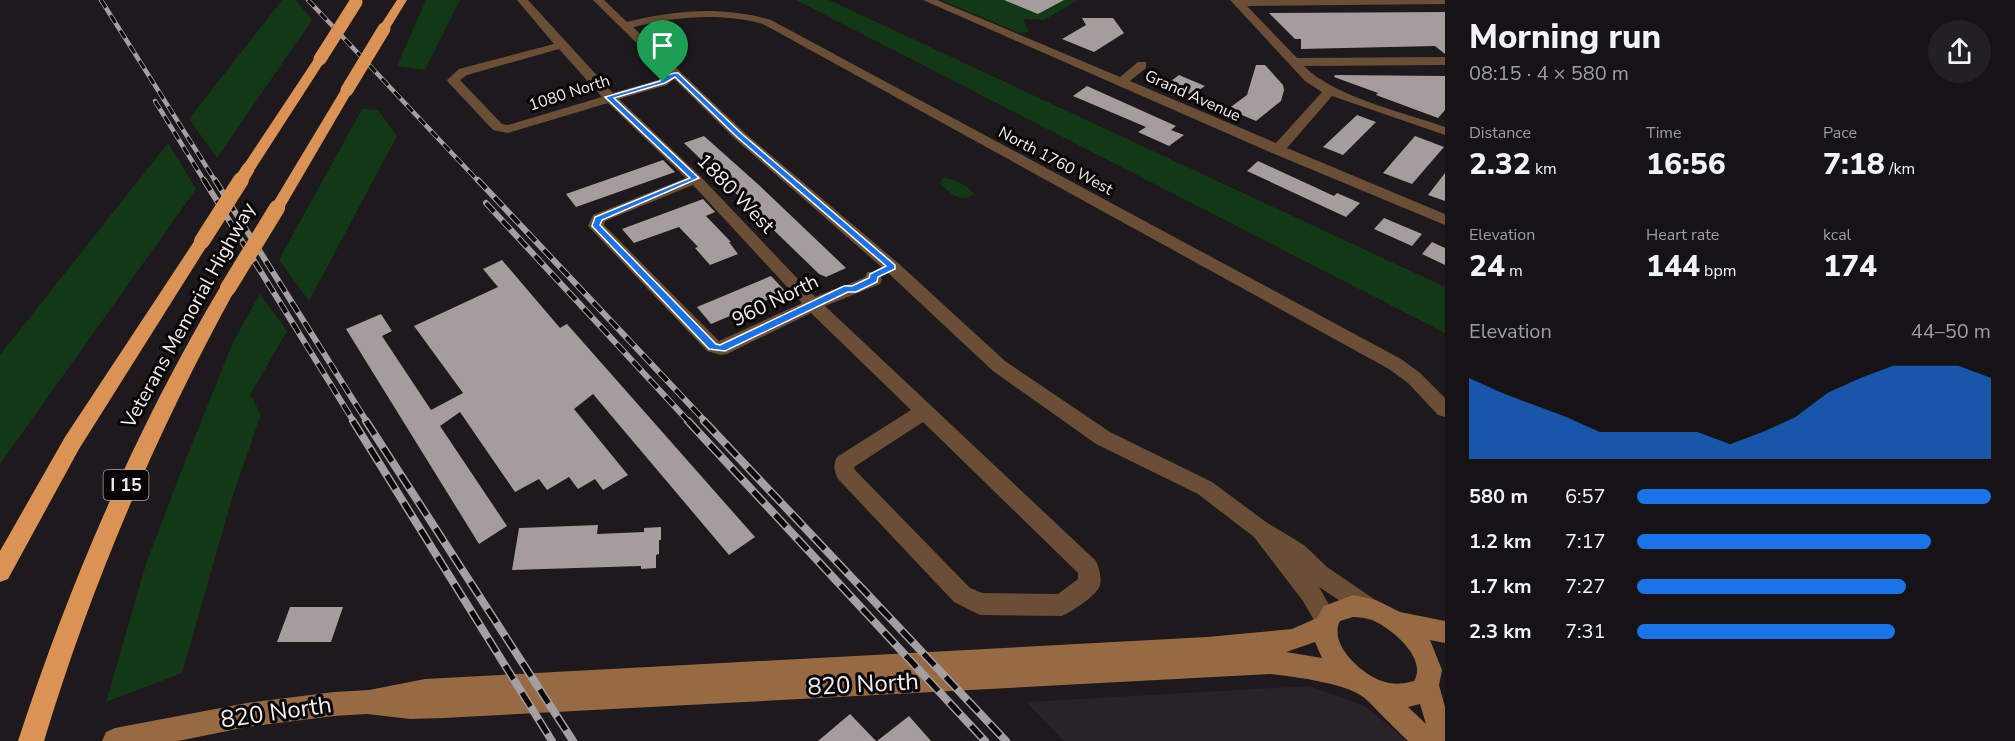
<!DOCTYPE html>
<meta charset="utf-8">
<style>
:root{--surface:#161316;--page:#232023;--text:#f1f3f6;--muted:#9e9ea1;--accent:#1a73e8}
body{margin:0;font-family:"Nunito Sans",sans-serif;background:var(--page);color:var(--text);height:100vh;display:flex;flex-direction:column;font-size:22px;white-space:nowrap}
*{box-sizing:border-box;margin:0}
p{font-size:20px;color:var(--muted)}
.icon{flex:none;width:33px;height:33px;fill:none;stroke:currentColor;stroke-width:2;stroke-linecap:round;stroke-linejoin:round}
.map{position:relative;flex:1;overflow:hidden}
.side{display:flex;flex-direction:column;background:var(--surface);width:570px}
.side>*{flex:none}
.pin{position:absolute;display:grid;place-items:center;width:51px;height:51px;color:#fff;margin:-62px -26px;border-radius:50% 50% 50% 0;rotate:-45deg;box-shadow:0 0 6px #0007}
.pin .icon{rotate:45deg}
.round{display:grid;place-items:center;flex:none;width:63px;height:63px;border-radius:32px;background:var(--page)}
.head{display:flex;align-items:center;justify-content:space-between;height:102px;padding:0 24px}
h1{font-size:33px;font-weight:800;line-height:45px}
.stats{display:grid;grid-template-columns:repeat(3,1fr);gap:9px;height:102px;padding:6px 24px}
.stats div{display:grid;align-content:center}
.stats b{font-size:30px;font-weight:800}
.stats small{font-size:16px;font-weight:400}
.stats p{font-size:16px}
.chart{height:168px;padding:12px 24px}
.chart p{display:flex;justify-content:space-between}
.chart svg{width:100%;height:108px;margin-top:6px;fill:var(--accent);opacity:.7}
ul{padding:0 24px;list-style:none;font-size:20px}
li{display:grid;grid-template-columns:96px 72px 1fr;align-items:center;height:45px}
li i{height:15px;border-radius:8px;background:var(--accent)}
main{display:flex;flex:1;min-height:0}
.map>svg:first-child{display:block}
.built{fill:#2a2229}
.green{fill:#123816}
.building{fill:#a49d9b}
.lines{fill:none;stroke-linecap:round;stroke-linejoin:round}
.street{fill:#6a4e36;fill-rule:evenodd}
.secondary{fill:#976a43;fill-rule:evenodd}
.highway{fill:#db9355;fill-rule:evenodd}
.rail-far2-casing{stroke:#a3a0a3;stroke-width:4.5}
.rail-far1-casing{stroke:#a3a0a3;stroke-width:6}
.rail-casing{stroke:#a3a0a3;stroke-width:8}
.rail-far2{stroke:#070506;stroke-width:3;stroke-dasharray:9;stroke-linecap:butt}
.rail-far1{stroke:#070506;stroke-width:4;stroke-dasharray:12;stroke-linecap:butt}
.rail{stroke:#070506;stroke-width:5;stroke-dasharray:16;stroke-linecap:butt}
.highway-bridge-far1{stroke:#db9355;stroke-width:13}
.highway-bridge{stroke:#db9355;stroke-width:16}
.route{fill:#1a73e8;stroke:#fff;stroke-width:1.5;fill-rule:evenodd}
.labels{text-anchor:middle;stroke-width:6;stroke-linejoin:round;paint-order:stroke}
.far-street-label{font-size:16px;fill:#efedef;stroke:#070506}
.shield{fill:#070506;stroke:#a9a7a9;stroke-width:1.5}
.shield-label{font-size:18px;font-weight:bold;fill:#efedef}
.street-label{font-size:20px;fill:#efedef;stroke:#070506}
.near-street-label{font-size:24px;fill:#efedef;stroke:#070506}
</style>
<main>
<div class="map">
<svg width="1445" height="741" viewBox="0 0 1445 741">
<rect width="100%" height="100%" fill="#1d191d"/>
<path class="built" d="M1309,686l56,20 42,35h-343l-38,-39z"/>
<g class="green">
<path d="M282,0h14l16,20 -95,138 -28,-39z"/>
<path d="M426,0h34l-35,70 -28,-4z"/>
<path d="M796,0h33l616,287v46z"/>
<path d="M941,0h137l-34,20 -21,-1 6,13 -10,1z"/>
<path d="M362,109l16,1 19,26 -88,165 -30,-41z"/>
<path d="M168,143l28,46 -196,275v-109z"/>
<path d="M945,178c10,1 24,8 29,16 -14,10 -23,-1 -34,-10l2,-5z"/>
<path d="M260,294l27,37 -37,64 11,19 -28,81 -51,178 -76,29 40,-138 38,-100 49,-122z"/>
</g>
<g class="building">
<path d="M1004,0h60l-26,14z"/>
<path d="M1445,12v42l-10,-8 -134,3v-10h-6l-26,-26z"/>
<path d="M1082,18h31l11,15 -30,19 -32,-13 24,-14z"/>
<path d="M1256,65h9l18,20 1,5 -3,11 -25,20 -28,-12 19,-14z"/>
<path d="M1179,75l26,11 -13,9 -25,-11z"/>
<path d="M1335,75l110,1v34l-7,8 -62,-23 2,-2 -44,-16z"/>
<path d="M1087,86l89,40 -5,4 13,5 -15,11 -31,-14 8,-5 -73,-31z"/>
<path d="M1357,115l19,7 -33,33 -20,-8z"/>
<path d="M704,136l56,50 86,82 -20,9 -7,-3 -135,-131z"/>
<path d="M1415,136l29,11 -32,37 -29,-11z"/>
<path d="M663,160l12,12 -99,35 -10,-13z"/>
<path d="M1258,161l76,35 3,-3 23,10 -14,14 -99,-46z"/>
<path d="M1445,173v28l-17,-6z"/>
<path d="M703,199l12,13 -9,4 25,26h-2l9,12 -28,11 -15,-17 3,-1 -19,-20 -45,16 -12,-14z"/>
<path d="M1384,218l38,16 -10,12 -38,-17z"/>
<path d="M1432,242l13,6v17l-23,-11z"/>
<path d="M502,260l58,68 7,-4 188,213 -26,18 -136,-161 -19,15 54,66 -25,15 -8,-11 -17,10 -9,-12 -22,13 -8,-11 -24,13 -55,-80 -20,14 67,100 -28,18 -133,-215 35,-15 11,17 -10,5 49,74 32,-17 -49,-67 84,-39 -15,-18z"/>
<path d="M771,276l15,16 -75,32 -14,-17z"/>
<path d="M598,525l-1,9 47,-2v-4l17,-1v13h-2v14l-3,1v13l-15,1v-3l-129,4 7,-42z"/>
<path d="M290,607h53l-12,35h-54z"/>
<path d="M850,714l26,27h-58z"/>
<path d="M909,716l22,25h-54z"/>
</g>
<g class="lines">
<g class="street">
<path d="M517,0h11l85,93 45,-13 9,-7 -74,-73h11l23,22c50,-12 94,-16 144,-2l630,339 19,14 25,25v19l-7,-2 -30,-32 -19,-14 -626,-345c-44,-12 -86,-7 -130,3l112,106 153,130 107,98 105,71 102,50 54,40 38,23 23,22 47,32 3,8 -3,8 -8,3 -47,-31 18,32 -3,8 -8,3 -8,-3 -15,-26 -49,-64 -56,-43 -102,-50 -103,-73 -107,-100 -151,-132 -61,-60 -7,6 -48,14 81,77 115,121c17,-8 34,-12 50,-20l2,-5h12l3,8 -2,4 -55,22 271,255c3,7 6,16 4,24 -2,10 -29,27 -38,31l-82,-1 -26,-13 -116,-123c-4,-8 -5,-14 -1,-22l74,-47 -100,-97 -84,41 -6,1 -14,-4 -119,-125 5,-11 93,-37 -78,-75 -100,30 -15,-3 -44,-47 -2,-3 12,-11 95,-25zM559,49l43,48 -94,28 -6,-1 -42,-44 7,-5zM693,185l109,118 -83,38 -115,-116 1,-4zM923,422l155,151v6l-20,15 -76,-1 -12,-5 -115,-118 -1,-3z"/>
<path d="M923,0h14l183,77 18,-15h8v6l-16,13 146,62 46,-51 -17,-11 -75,-81h215v4l-198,2 50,52 148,-1v8l-141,1c30,31 99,46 141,61v8l-113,-39 -45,52 158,66v11l-173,-72z"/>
</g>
<path class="secondary" d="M1353,595l23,5 24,12 45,9v22l-15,-3 12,30 -3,15 6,22v34h-37c-14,-13 -27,-27 -40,-40 -17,-18 -73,-24 -98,-27l-826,44 -34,1 -43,-5 -33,2 -87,11 -69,14h-76l4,-9 9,-4 132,-25 87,-11 35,-2 56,-11 782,-42 85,-8 25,-11 7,-12zM1353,617c6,0 13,1 19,3 19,8 56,38 42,61 -11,3 -21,4 -32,0 -21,-7 -54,-37 -42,-60zM1315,642l7,16 -36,-6zM1420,704l6,20 -18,-17z"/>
<g class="highway">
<path d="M397,0h10l-19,31h-8l-2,-2z"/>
<path d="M320,55l6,4 -71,110 -7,4 -5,-1 -2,-3 75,-113z"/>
<path d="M347,86l6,4 -69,118 -7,5 -5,-2 -2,-3 71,-118z"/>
<path d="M202,236l8,5 -131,208 -71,130 -8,3v-31l65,-114 132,-200z"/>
<path d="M228,282l6,2 2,4c-80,145 -144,295 -192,453h-26c52,-159 118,-313 204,-457z"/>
</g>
<defs>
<g id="rail-far2">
<path d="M101,0l115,182"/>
<path d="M308,0l171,182"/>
<path d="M155,101l50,81"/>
</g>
<g id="rail-far1">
<path d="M204,180l150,242"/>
<path d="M215,180l152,242"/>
<path d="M478,180l228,242"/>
<path d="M486,203l203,219"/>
</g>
<g id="rail">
<path d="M353,421l199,320"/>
<path d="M366,421l207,320"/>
<path d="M688,421l297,320"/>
<path d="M704,421l302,320"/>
</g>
</defs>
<use href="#rail-far2" class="rail-far2-casing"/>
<use href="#rail-far1" class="rail-far1-casing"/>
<use href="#rail" class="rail-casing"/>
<use href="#rail-far2" class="rail-far2"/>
<use href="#rail-far1" class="rail-far1"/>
<use href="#rail" class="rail"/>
<g class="highway-bridge-far1">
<path d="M320,59l36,-57"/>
<path d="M347,90l37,-61"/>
<path d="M240,182l8,-13"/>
</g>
<g class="highway-bridge">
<path d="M202,241l39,-61"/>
<path d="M228,288l49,-80"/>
</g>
</g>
<path class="route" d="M674,73h4l64,61 153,131v4l-17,8 -1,5 -21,10h-8l-123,59 -16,-2 -117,-123 3,-9 95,-39 -85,-81 55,-16 2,-4zM675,77l62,60 149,129 -16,8 -1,4 -17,8h-8l-124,59 -4,-1 -116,-119 2,-5 97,-42 -85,-80 51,-15z"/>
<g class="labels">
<g class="far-street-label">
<text transform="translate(569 92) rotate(-18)" y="6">1080 North</text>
<text transform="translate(1193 95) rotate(24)" y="6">Grand Avenue</text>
<text transform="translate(1056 160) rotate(28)" y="6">North 1760 West</text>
</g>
<rect class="shield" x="103.5" y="470" width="45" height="30" rx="4.5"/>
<g class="shield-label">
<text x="126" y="491">I 15</text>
</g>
<g class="street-label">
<text transform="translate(736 193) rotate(46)" y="7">1880 West</text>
<text transform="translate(775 300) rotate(-26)" y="7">960 North</text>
<text transform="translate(188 315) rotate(-61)" y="7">Veterans Memorial Highway</text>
</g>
<g class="near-street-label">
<text transform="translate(863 684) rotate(-3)" y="8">820 North</text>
<text transform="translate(276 712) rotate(-8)" y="8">820 North</text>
</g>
</g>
</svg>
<div class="pin" style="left:663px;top:82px;background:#1e9e55"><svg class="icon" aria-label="arrive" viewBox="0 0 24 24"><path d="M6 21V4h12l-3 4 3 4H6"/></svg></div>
</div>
<section class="side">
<div class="head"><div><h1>Morning run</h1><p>08:15 · 4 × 580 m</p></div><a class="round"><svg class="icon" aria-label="share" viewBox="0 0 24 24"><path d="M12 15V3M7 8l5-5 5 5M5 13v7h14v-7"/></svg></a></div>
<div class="stats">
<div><p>Distance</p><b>2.32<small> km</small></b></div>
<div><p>Time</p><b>16:56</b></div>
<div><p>Pace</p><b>7:18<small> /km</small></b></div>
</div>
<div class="stats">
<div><p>Elevation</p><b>24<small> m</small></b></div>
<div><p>Heart rate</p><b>144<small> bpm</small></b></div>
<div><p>kcal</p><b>174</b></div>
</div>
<div class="chart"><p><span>Elevation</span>44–50 m</p>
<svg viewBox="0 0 160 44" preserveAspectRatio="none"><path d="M0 44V11L10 17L20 22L30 27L40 33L50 33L60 33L70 33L80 38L90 33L100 27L110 17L120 11L130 6L140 6L150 6L160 11V44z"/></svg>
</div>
<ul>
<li><b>580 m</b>6:57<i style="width:100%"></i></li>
<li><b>1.2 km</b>7:17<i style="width:83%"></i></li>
<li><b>1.7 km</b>7:27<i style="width:76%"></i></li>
<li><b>2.3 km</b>7:31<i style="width:73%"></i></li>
</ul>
</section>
</main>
